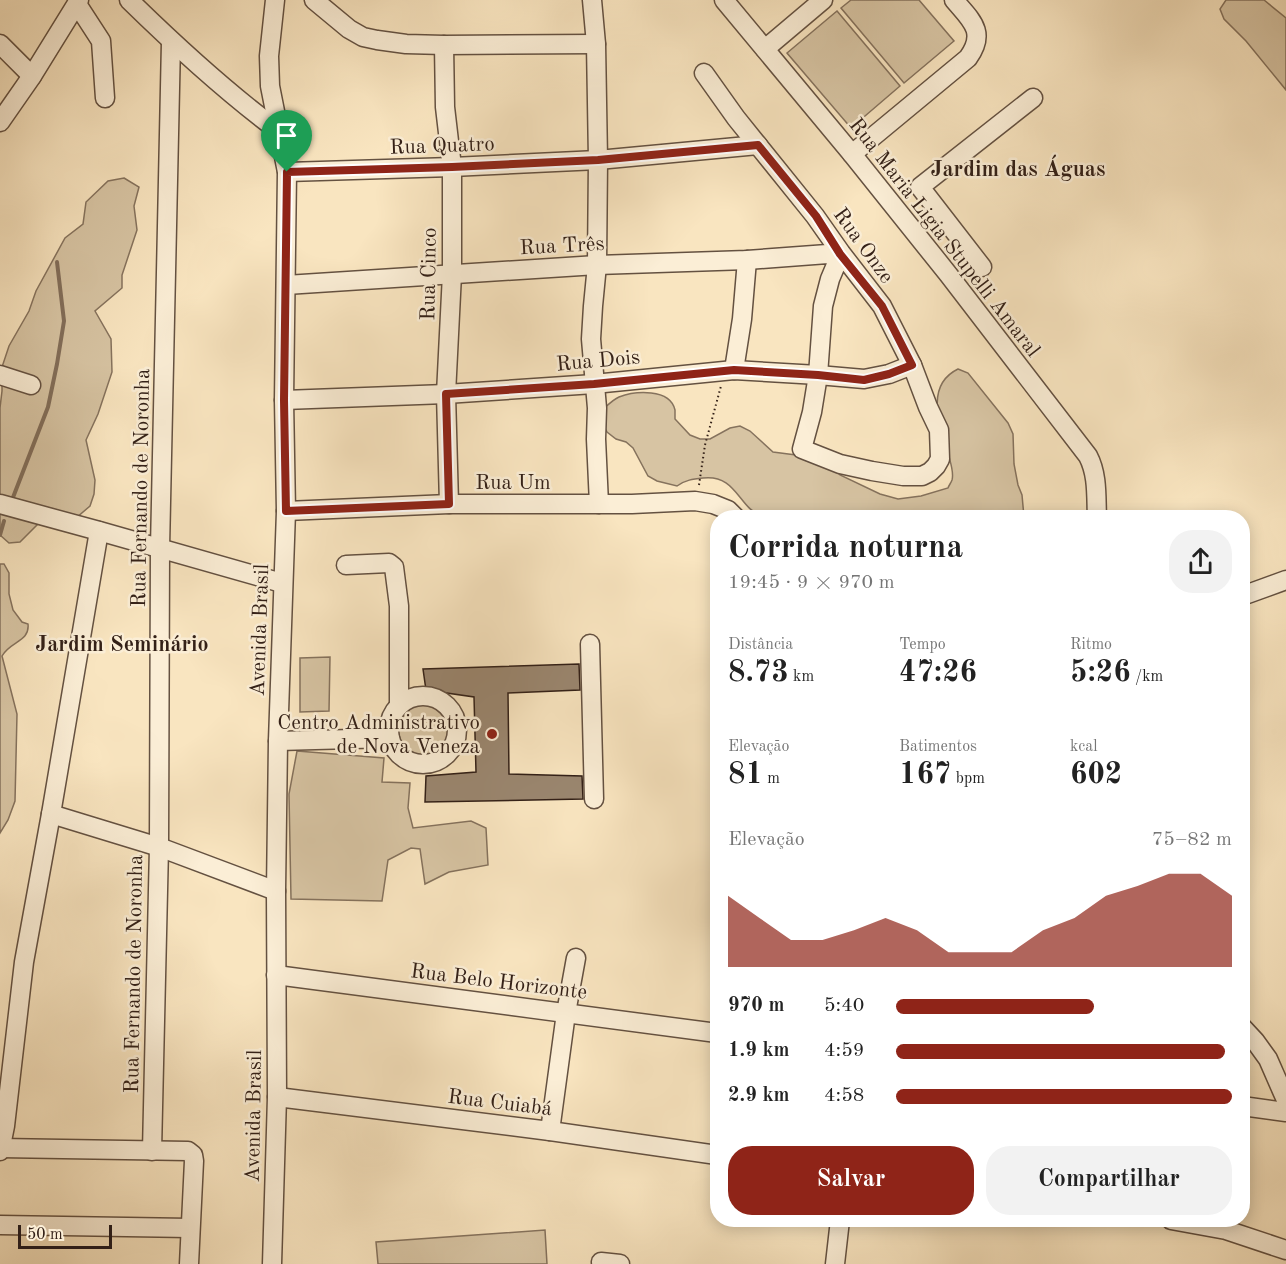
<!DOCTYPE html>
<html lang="pt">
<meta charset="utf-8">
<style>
:root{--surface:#fff;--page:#f2f2f2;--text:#222;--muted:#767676;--accent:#8f2418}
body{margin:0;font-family:"Old Standard TT",serif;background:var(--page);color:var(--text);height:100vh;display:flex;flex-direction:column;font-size:22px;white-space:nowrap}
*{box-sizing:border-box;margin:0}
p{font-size:20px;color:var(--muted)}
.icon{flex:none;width:33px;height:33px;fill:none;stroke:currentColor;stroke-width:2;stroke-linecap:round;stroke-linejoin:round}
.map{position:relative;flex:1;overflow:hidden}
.sheet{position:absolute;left:710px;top:510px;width:540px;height:717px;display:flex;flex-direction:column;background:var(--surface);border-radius:24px;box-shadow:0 3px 15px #0003}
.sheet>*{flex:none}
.scale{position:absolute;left:18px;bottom:15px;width:94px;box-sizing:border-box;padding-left:6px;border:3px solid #332017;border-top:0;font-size:16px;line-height:21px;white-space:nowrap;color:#332017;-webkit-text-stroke:4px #fbeed6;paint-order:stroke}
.pin{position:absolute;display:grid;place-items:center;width:51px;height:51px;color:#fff;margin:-62px -26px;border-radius:50% 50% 50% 0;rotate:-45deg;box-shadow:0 0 6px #0007}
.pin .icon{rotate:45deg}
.round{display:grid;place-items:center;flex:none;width:63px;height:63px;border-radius:24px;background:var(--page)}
.head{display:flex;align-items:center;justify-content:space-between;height:102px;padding:0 18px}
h1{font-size:33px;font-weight:600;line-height:45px}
.stats{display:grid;grid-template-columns:repeat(3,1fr);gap:9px;height:102px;padding:6px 18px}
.stats div{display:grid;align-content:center}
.stats b{font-size:30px;font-weight:600}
.stats small{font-size:16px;font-weight:400}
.stats p{font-size:16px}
.chart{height:168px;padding:12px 18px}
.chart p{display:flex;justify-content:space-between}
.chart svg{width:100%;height:108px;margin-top:6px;fill:var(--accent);opacity:.7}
.primary-button{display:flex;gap:12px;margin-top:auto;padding:12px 18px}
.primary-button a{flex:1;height:69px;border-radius:24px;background:var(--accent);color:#fff;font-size:24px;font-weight:600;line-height:69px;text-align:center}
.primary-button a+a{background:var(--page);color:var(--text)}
ul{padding:0 18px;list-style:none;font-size:20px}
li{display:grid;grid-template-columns:96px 72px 1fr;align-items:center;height:45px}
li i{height:15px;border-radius:8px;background:var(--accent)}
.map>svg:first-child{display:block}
.green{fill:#d7c4a3;stroke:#85725d;stroke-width:1.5}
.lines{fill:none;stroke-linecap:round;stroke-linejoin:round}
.stream{stroke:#826e5a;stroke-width:4}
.building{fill:#9a866f;stroke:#332017;stroke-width:1.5}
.minor-casing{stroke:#645141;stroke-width:21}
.path{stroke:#332017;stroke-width:2;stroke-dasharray:1.5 3;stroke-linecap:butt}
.minor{stroke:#fbeed6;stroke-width:18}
.route-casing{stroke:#fff;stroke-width:12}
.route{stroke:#8f2418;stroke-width:8}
.poi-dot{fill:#8f2418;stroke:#fbeed6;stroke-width:2}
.labels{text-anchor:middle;stroke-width:5;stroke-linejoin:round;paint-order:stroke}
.street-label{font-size:21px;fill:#332017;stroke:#fbeed6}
.poi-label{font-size:21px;fill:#332017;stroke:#fbeed6;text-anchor:end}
.neighbourhood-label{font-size:22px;font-weight:bold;fill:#332017;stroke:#fbeed6}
</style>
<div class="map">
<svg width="1286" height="1264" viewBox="0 0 1286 1264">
<rect width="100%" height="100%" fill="#f9e5c0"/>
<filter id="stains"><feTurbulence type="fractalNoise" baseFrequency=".00333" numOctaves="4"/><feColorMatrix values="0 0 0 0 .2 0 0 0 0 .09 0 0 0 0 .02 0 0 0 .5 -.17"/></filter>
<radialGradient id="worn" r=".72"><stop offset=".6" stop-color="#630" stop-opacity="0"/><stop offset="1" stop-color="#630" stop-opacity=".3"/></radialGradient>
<g class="green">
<path d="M851,0h68l35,41 -50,42 -63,-75z"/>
<path d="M1226,0h38l22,18v72l-40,-49 -22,-22 -4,-10z"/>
<path d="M837,11l63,75 -49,42 -64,-75z"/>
<path d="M124,178l15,9 -5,19 3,24 -15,45v13l-27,23 16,28 1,33 -14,42 -12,26 9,40 -1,14 -4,12 -14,12 -34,2 -22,22 -11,1 -9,-8v-127l2,-17v-24l7,-21 20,-35 7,-20 29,-53 18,-14 3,-22 22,-21z"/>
<path d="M958,369l10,4 40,50 5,11 1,30 4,21 4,10 2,22h-261c-25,-9 -26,-43 -60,-39 -10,1 -18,2 -26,8l-20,-5 -9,-5 -15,-28 -7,-6 -10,-3 -9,-7 -6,-10 -1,-10c6,-5 12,-12 19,-15 16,-6 51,-9 56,13 0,0 0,9 0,9l15,16 10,4h10l20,-11 10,-2 10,5 23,21 23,3 39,15 5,5 40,19 18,5 23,-3 27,-8c1,-3 3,-5 4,-8 2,-7 -1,-16 -3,-23 -8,-29 -26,-71 9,-88z"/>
<path d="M0,564h4l5,9v21l4,16 9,12 6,2c2,18 -18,17 -26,32l15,58 -2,87 -7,19 -8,13z"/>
<path d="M330,657l-1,54 -29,1v-54z"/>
<circle cx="423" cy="730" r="25"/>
<path d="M297,751l87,7 -2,24 28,1 -2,25 5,20 58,-7 15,7 2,37 -39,7 -24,12 -5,-35 -9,-1 -23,12 -6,41 -91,-2 -2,-105z"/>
<path d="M545,1230l2,34h-169l-2,-22z"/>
</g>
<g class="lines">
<g class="stream">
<path d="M12,500l36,-93 9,-43 7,-43 -7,-59"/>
<path d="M0,535l4,-14"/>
</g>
</g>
<path class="building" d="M579,664l1,26 -72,3 1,81 73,2 1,23 -158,3 1,-26 50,-4 -2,-75 -48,-7 -3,-21z"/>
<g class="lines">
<defs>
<g id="minor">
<path d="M129,0c48,47 97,92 151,132"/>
<path d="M314,0l35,29 14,8 14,3 29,4 38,1 152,-1"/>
<path d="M592,0l4,44 2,116 -1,105 -4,41 -2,33 6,69 -1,31 3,65"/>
<path d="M724,0l128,154 96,120 140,182c10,19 8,41 9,62"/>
<path d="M77,4l24,37 4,57"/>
<path d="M0,44l32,32"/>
<path d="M444,45l1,62 7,60v107l-6,120 3,110"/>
<path d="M765,49l58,-49"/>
<path d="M0,122l32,-46 47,-76"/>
<path d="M852,154l116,-96c19,-26 3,-38 -14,-58"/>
<path d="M287,172l165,-5 146,-7 160,-15"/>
<path d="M982,267l-62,-80 113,-89"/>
<path d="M286,285l311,-20 150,-5 94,-7 -11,26 -7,27 -5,69 -6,37 -10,37 38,15 32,7 31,5h19l8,-4 6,-6 4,-7 -1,-29 -11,-23 -16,-42 -30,-59 -41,-53 -26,-37 -79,-98 -32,-45"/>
<path d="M734,370l8,-51 5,-59"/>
<path d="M0,375l31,10"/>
<path d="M284,400l162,-6 148,-10 140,-14 84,5 46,4 25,-5 23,-9"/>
<path d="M0,504l99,27 183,52"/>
<path d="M286,511l163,-7h183l63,-3 18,3 15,6 8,8"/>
<path d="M346,565l43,-2 5,4 5,39v100"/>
<path d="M1242,596l44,-16"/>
<path d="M590,644l4,155"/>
<circle cx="423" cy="730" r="34"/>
<path d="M278,741l112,-3"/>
<path d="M51,814l108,33 117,44"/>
<path d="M276,975l441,58"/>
<path d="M1242,1027l13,14 13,18 18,41"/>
<path d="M277,1097l273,34 167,24"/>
<path d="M1242,1106l44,6"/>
<path d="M550,1131l16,-118 10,-55"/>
<path d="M0,1148l188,3 5,4 1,6 -5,103"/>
<path d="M0,1151l5,-25 19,-164 27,-148 48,-283"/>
<path d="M152,1151l7,-304 1,-299 11,-506"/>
<path d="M1171,1220l55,10 60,20"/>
<path d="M0,1225l190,3"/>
<path d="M601,1262l19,2"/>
<path d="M272,1264l5,-167 -1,-206 2,-150 8,-230 -2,-111 3,-228 -17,-86 -1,-30 6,-56"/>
<path d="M835,1264l5,-44"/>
</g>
</defs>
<use href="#minor" class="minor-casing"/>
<path class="path" d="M699,485l6,-40 16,-59"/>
<use href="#minor" class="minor"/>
</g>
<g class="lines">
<defs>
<path id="route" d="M758,145l58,71 24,38 42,52 30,59 -23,9 -25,6 -46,-5 -84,-5 -140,14 -148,10 3,110 -163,7 -2,-111 3,-228 165,-5 146,-7z"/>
</defs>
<use href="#route" class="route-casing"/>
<use href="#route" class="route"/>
</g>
<circle class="poi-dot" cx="492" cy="734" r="6"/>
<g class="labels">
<g class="street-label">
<text transform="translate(442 145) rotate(-2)" y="7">Rua Quatro</text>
<text transform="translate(945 237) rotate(52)" y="7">Rua Maria Ligia Stupelli Amaral</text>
<text transform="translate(562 245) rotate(-3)" y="7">Rua Três</text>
<text transform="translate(864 245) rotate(54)" y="7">Rua Onze</text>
<text transform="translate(428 274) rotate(-89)" y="7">Rua Cinco</text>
<text transform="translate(598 360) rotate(-5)" y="7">Rua Dois</text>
<text x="513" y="489">Rua Um</text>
<text transform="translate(140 488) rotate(-89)" y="7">Rua Fernando de Noronha</text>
<text transform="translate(259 630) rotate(-88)" y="7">Avenida Brasil</text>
<text transform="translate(133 974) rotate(-89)" y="7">Rua Fernando de Noronha</text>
<text transform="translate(499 981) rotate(7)" y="7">Rua Belo Horizonte</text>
<text transform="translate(500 1102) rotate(7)" y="7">Rua Cuiabá</text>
<text transform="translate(253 1116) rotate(-89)" y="7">Avenida Brasil</text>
</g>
<g class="poi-label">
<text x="480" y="729">Centro Administrativo<tspan x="480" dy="24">de Nova Veneza</tspan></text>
</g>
<g class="neighbourhood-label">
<text x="1018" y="176">Jardim das Águas</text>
<text x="122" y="651">Jardim Seminário</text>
</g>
</g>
<rect width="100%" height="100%" filter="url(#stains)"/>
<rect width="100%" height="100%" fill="url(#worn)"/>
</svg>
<div class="scale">50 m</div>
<div class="pin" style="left:287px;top:172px;background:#1e9e55"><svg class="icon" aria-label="arrive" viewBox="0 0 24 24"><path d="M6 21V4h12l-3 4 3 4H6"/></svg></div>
<section class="sheet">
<div class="head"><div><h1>Corrida noturna</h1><p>19:45 · 9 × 970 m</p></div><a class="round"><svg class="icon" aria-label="share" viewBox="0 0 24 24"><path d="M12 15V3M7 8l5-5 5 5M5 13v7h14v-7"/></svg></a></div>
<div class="stats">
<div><p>Distância</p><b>8.73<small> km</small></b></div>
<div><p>Tempo</p><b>47:26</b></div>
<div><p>Ritmo</p><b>5:26<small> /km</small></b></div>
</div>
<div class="stats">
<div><p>Elevação</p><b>81<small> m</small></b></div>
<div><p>Batimentos</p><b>167<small> bpm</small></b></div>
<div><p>kcal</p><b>602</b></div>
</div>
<div class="chart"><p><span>Elevação</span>75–82 m</p>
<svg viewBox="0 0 160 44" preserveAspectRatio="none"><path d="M0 44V15L10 24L20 33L30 33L40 29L50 24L60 29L70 38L80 38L90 38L100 29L110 24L120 15L130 11L140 6L150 6L160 15V44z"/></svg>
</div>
<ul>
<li><b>970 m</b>5:40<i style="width:59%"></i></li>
<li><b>1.9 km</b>4:59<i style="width:98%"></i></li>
<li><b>2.9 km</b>4:58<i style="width:100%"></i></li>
</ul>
<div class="primary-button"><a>Salvar</a><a>Compartilhar</a></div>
</section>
</div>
